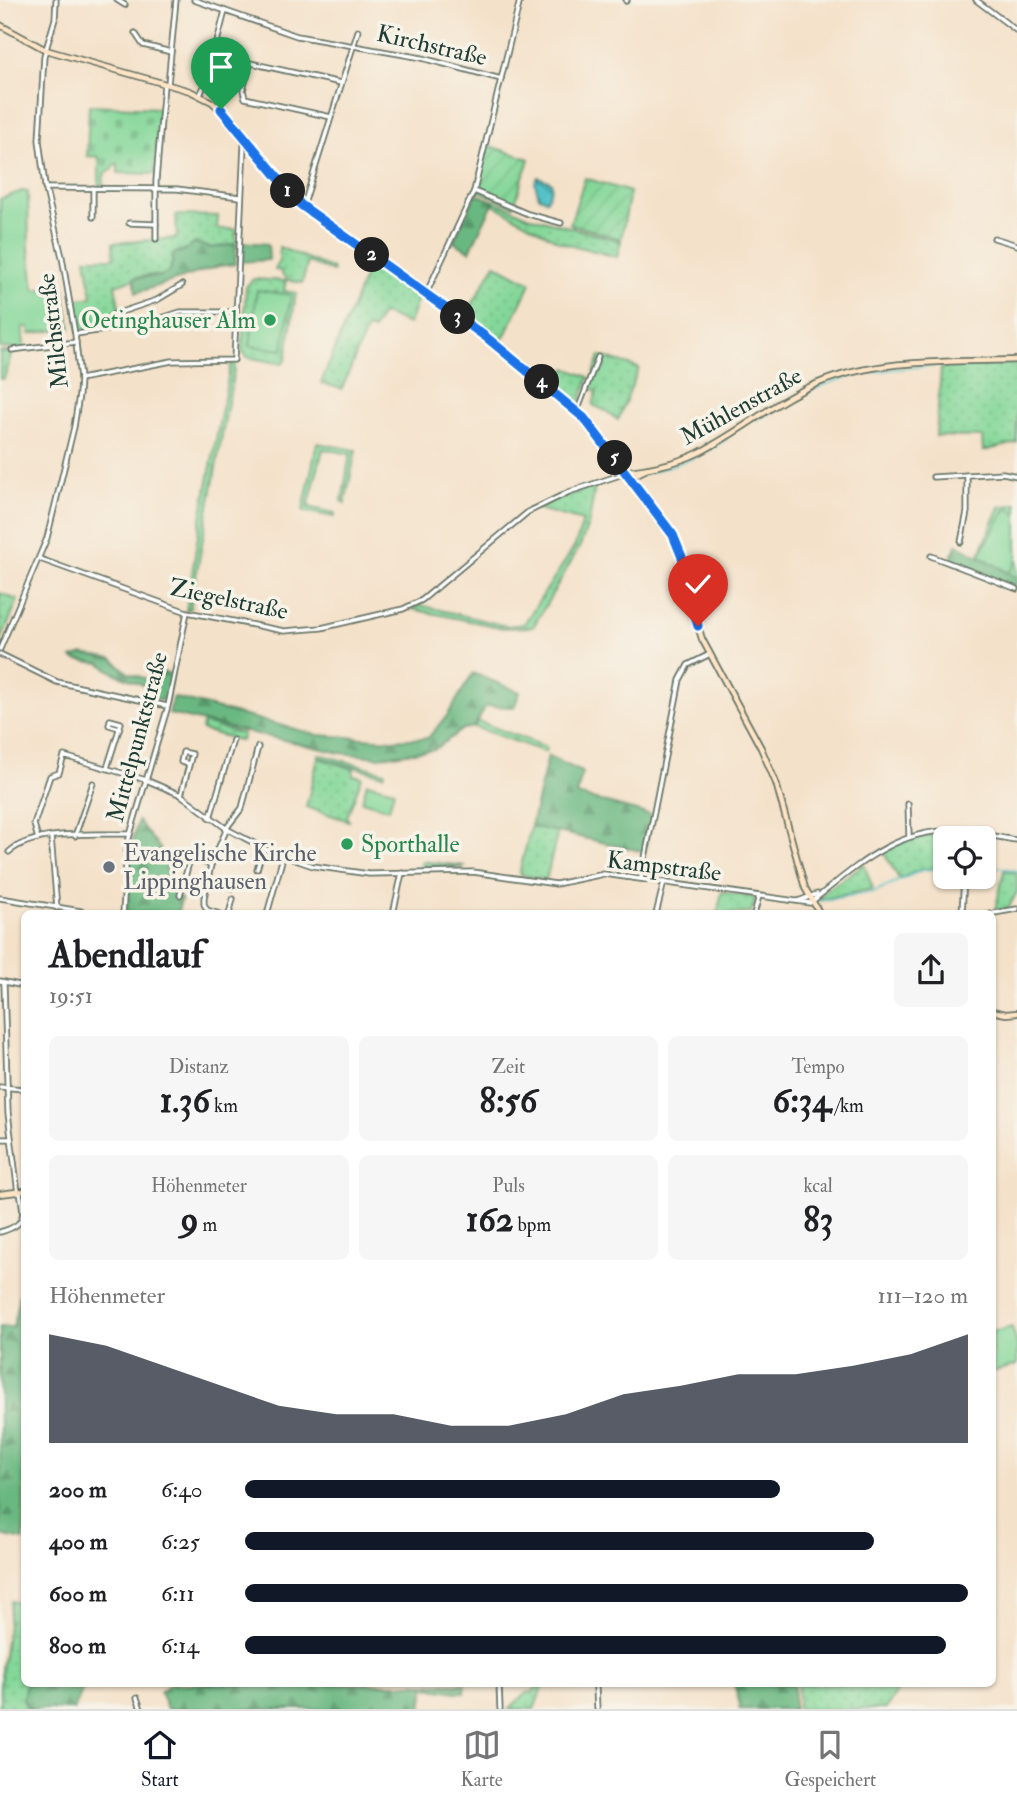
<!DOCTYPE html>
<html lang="de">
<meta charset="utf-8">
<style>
:root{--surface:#fff;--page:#f6f6f6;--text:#202124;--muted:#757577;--line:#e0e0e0;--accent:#111827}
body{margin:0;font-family:"IM FELL Double Pica",serif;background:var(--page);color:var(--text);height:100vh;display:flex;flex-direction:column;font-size:26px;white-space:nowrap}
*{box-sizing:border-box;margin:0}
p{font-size:23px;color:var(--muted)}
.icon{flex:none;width:38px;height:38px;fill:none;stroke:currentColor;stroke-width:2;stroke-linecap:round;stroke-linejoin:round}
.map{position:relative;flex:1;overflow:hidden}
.sheet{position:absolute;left:21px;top:910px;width:975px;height:777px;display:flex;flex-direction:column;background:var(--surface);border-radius:10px;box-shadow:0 2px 5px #0004}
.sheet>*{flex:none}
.controls{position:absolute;left:933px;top:826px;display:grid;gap:14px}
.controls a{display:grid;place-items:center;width:63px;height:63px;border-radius:10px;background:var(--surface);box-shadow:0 2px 5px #0004;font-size:35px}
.pin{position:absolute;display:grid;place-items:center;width:60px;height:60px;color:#fff;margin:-72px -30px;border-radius:50% 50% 50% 0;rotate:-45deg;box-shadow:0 0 7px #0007}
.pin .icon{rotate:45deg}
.km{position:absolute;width:35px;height:35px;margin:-18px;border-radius:50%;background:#222;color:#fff;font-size:19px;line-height:35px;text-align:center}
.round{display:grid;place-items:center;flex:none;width:74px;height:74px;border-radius:10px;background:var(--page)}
.head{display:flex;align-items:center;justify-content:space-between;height:119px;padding:0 28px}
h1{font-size:38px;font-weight:700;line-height:52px}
.stats{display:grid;grid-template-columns:repeat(3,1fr);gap:10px;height:119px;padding:7px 28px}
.stats div{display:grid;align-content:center;border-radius:10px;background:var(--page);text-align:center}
.stats b{font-size:35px;font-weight:700}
.stats small{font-size:19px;font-weight:400}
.stats p{font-size:19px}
.chart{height:196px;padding:14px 28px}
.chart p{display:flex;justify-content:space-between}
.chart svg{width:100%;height:126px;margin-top:7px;fill:var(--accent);opacity:.7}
ul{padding:0 28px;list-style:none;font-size:23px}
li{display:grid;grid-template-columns:112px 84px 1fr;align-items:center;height:52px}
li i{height:18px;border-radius:9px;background:var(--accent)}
.tabs{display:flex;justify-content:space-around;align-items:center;height:98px;border-top:2px solid var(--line);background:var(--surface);font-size:19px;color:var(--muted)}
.tabs a{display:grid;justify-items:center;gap:4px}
.tabs .current{color:var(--accent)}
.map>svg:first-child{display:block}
.grass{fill:url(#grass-dots);stroke:#528a66;stroke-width:2}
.forest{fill:url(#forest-firs);stroke:#457a5a;stroke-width:2}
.cemetery{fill:url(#cemetery-stones);stroke:#528a66;stroke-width:2}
.park{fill:#84d799;stroke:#528a66;stroke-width:2}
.garden{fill:url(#garden-furrows);stroke:#528a66;stroke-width:2}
.water{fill:url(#water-waves);stroke:#3a807e;stroke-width:2}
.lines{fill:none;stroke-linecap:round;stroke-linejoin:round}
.stream{stroke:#54c2c8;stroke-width:2}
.street-casing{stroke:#6a7668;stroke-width:7}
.secondary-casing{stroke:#6a7668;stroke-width:8}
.street{stroke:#fff;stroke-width:3.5}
.secondary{stroke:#ffe4c6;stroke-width:4.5}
.route-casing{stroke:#fff;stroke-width:14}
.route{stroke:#1a73e8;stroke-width:9}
.leisure-dot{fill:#2e9e5b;stroke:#f7f3e8;stroke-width:2.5}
.worship-dot{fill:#6b7280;stroke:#f7f3e8;stroke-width:2.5}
.labels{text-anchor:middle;stroke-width:7;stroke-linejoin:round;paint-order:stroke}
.street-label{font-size:24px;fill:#1f3d34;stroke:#f7f3e8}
.leisure-label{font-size:24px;fill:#27864d;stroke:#f7f3e8;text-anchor:end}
.worship-label{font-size:24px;fill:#5b616d;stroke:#f7f3e8;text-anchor:start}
</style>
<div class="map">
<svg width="1017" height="1709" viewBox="0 0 1017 1709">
<defs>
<pattern id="grass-dots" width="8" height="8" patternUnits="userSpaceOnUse" patternTransform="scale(1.75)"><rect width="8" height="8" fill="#84d799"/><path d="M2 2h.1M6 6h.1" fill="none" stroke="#72b984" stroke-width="1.8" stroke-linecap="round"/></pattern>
<pattern id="forest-firs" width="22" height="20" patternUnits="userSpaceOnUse" patternTransform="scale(1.75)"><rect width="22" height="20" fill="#6bb881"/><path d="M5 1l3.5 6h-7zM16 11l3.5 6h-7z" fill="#57976a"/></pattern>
<pattern id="cemetery-stones" width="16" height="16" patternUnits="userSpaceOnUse" patternTransform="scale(1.75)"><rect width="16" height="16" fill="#84d799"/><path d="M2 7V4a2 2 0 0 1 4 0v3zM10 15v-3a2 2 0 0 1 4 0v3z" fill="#72b984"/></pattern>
<pattern id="garden-furrows" width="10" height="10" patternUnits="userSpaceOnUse" patternTransform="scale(1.75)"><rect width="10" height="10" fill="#84d799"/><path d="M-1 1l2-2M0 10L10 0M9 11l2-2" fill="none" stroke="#72b984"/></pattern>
<pattern id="water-waves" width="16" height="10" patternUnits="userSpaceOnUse" patternTransform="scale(1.75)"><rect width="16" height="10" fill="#54c2c8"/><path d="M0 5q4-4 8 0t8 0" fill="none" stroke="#459fa3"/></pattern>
</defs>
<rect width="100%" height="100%" fill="#f7f3e8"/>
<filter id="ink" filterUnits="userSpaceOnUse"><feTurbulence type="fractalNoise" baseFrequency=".0143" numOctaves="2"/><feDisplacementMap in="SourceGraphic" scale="14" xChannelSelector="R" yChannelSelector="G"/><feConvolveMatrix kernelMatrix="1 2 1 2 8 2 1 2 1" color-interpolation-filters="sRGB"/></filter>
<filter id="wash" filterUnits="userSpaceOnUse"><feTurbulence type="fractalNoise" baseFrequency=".00686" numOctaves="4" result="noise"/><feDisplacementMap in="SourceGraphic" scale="28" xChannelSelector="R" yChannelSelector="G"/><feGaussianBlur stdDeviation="1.57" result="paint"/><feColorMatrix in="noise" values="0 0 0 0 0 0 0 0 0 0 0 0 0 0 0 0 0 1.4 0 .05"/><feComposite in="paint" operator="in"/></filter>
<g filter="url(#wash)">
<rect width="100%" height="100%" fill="#f4e1c9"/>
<g class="grass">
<path d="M494,201l34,15 93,25 -4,16 -57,-15 -67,-38z"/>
<path d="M176,215l42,1 -1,13h19v15l-26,4 -15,-5 -8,6 -13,5 -4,17 -9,5 -14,-1 -32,10 5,26 -12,4 1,13 -30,4 -5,-32 18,-3 -6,-39h28l-1,-15 64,-5z"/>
<path d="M279,247l54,22v3l-25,-10 -6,21 -14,-3 -7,-6v-3l-6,-1 4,-8z"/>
<path d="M374,260l46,32 -11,32 -25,-10 -3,1 -8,15 -6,-2 -25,61 -21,-6 50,-122z"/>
<path d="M495,264l36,19 -30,60 -36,-26z"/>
<path d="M253,279l33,2 -2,10 12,2 -10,67 -4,4 -35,-7 -5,-7 4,-63z"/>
<path d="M0,352h12l-8,27h-4z"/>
<path d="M600,356l39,12 -21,52 -12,-9 -13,-6 4,-14 -8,-3z"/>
<path d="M231,362l4,3 -45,244 -4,2 14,-88z"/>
<path d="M1017,363v80l-34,8 -1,-14 -46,-1 5,-68z"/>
<path d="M566,368l23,9 -10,28 -2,1 -19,-16z"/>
<path d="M317,443l39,7 -11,53 -3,-2 8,-47 -27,-5 -15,58 27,6v4l-32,-6z"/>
<path d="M595,487l-6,35 -9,24 -47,81 -30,1 -91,-19 8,-4 87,21 17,-2 51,-78 8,-25 -45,-12 17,-10z"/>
<path d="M1017,504v74l-38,-23 21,-48z"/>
<path d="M0,593l18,7 -18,43z"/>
<path d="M477,721l67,25 3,2 -2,4 -71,-25z"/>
<path d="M318,758l36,11 -1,6 9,2 -15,40 2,4 -43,-14z"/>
<path d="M531,826l27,5 -12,49 -27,-6z"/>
<path d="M961,833l2,5h-18v29l-23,2 -23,10 -16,-28 30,-14z"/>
<path d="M864,864l9,25 -54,11 4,-7z"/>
<path d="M1004,870l13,3v19l-9,17 -13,2z"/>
<path d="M722,892l31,5 2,4 -4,12 -34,1z"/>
<path d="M11,1601l13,3 2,80 -3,14 4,11h-27v-23z"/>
<path d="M538,1684h6l-10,25h-25l18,-17 5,1z"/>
<path d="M798,1684h104l-16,25h-88z"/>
</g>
<g class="forest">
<path d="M476,194l18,7 -24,50 -17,-9z"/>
<path d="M239,242l29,2 1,16 -30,2z"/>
<path d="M195,243l15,5 26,-4 -1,20 -16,2 -83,27 -2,-15 27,-2 9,-5 4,-17 13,-5z"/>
<path d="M957,544l60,34 -2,9 -65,-27z"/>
<path d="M83,654l30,5 15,14 22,7 3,-10 19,4 -6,27 -20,-4 2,-10 -34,-14 -14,-10 -25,-3 -3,-2z"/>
<path d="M473,673l47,19 -6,15 -28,-1 -12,21 -11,2 -28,20 -56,8 -39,-4 -171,-39 4,-17 145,38 73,5 37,-2 19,-22z"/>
<path d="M548,756l34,16 -5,23 74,20 -6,37 -114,-26z"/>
<path d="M138,821l24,30 10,39 4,6 5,2 -3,15h-51l4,-66z"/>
<path d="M422,861l42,5 -3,2 -41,1z"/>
<path d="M19,1295h5v245l-24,-5v-208h13z"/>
<path d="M26,1684h59l-11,25h-46l-5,-10z"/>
<path d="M170,1684h295l-1,9 -39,-6 -3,22h-255l-7,-17z"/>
<path d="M734,1684h60v25h-55l1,-4z"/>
</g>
<path class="cemetery" d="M89,105l70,3 -4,66 -37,-1v-9h-3l-3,6 -8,4 -1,12h-4v-29l-12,-1z"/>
<g class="park">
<path d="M22,191l6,1 1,57 5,39 2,2 27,-4 8,42 -42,6v-7h-6l1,22 -24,-1v-149z"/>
<path d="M257,290l34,5 -8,55 -33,-4z"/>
<path d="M1007,508l10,6v46l-8,13 -30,-18z"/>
<path d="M319,754l66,18 -1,3 -66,-18z"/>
<path d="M367,783l27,7 -5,19 -27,-8z"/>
<path d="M1012,1327l5,17v21l-25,7v-40z"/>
</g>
<g class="garden">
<path d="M487,145l42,14 -15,47 -37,-16z"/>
<path d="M585,178l45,14 -9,47 -51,-15z"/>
<path d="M203,723l40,11 -2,7 -39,-11z"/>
</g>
<path class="water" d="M538,177l13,5 1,5 -5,13 -8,-3 -4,-14z"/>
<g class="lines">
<g class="stream">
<path d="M757,420c62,-40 105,-51 177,-54"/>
<path d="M702,454l25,-15"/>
<path d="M642,475l57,-19"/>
<path d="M984,864l33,7"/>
<path d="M818,901l56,-9 48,-22 23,-2"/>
</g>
</g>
</g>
<g filter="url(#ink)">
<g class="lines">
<defs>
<g id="street">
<path d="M117,0l8,5"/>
<path d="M194,0l103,36 125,22 79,21"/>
<path d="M976,0l41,31"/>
<path d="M626,1l1,-1"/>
<path d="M135,33l8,12 28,7"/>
<path d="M214,55l127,28"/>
<path d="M250,63l-7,27 2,8 86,19"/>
<path d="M168,84l8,-84"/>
<path d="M200,95l8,-18 17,-66"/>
<path d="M45,188l132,1 63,8"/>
<path d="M93,188v29"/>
<path d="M474,191l54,23 33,9"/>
<path d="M302,205l3,-4 53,-170"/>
<path d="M129,223l27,1"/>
<path d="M994,238l23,7"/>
<path d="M156,239v-58l8,-97"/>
<path d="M426,294l48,-103 46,-191"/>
<path d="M112,329l-2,-11 2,-3 45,-15 25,-15"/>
<path d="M76,334l64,-9 40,-13h56"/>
<path d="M12,350l64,-8"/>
<path d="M80,379l92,-18 62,-1 10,-215 3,-5"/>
<path d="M577,412l21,-55"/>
<path d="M933,477l70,-4 14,3"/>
<path d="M961,542l6,-30v-37"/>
<path d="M931,556l86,33"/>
<path d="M40,559l147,53 97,19 37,-3 82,-19 19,-9 106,-88 41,-20 57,-19"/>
<path d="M0,649l47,-111 27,-111 5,-32 1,-16 -5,-45 -13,-77 -17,-71 -6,-46 5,-84 11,-37 1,-19"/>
<path d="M0,654l57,28 110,24"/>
<path d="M107,768l14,-45 -11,-3 -1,5 10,3"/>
<path d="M181,795l11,-41 -9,-2 -2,10 8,2"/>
<path d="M908,804l1,32"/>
<path d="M210,818l23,-78"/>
<path d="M75,836l18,-53"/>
<path d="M51,837l6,71"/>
<path d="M38,839l-4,-15 16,-48 9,-3 5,-17 82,24 35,15 46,34 42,22 44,15 56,8 104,-2 83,12 48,-10 206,29c46,-36 85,-75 148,-72 20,0 39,7 59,9"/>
<path d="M9,852c25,-23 88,-17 120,-18"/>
<path d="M257,869l6,-20"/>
<path d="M641,878l39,-198 8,-15 22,-11"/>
<path d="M207,881l25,7"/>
<path d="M180,895l10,-36 21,6"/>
<path d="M0,898l81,13"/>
<path d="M798,901l19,-7"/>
<path d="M123,914l4,-69 41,-139 19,-94"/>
<path d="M220,914l-13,-4 -3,-6v-6l7,-33 17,-39 14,-18 16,-61"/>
<path d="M229,914l4,-15"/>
<path d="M267,914l16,-57"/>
<path d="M393,914l9,-41"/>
<path d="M656,914l8,-32"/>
<path d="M754,914l5,-18"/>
<path d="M962,914l2,-37"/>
<path d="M989,914l28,-5"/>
<path d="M0,981l24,5"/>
<path d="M4,983l4,130 10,80"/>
<path d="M0,1087l24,2"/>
<path d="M0,1139h10"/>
<path d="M0,1232c26,-7 25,-16 20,-39"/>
<path d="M499,1684l1,25"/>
<path d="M596,1688l1,21"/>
<path d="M137,1698l4,11"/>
</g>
<g id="secondary">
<path d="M0,25l46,25 144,41 22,11 16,14 73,89 185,132 91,75 43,52 56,78 8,20 10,51 8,26 59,109 15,35 29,105 15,26"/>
<path d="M626,473l3,-2c23,-3 46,-7 67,-17 42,-20 77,-52 120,-70 62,-26 135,-22 201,-24"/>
<path d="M627,474l6,2 12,-6"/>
<path d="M992,1011l14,3 11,-1"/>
<path d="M0,1194l24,-3"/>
</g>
</defs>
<use href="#street" class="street-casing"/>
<use href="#secondary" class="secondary-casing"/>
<use href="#street" class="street"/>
<use href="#secondary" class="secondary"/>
</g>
</g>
<g class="lines" filter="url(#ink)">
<defs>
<path id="route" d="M221,109l80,96 185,132 98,81 89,117 11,27 5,31 9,33"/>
</defs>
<use href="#route" class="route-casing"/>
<use href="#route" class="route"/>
</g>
<g class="leisure-dot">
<circle cx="270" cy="320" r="7"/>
<circle cx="347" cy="844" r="7"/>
</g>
<circle class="worship-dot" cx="109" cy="867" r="7"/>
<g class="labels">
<g class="street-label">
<text transform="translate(432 45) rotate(13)" y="8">Kirchstraße</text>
<text transform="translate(53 331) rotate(-97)" y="8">Milchstraße</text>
<text transform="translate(741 406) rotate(-29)" y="8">Mühlenstraße</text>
<text transform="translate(229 599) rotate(12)" y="8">Ziegelstraße</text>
<text transform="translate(137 737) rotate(-75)" y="8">Mittelpunktstraße</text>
<text transform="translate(664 866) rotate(7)" y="8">Kampstraße</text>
</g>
<g class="leisure-label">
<text x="256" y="328">Oetinghauser Alm</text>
<text x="361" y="852" text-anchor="start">Sporthalle</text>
</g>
<g class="worship-label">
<text x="123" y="861">Evangelische Kirche<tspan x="123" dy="28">Lippinghausen</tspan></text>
</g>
</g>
</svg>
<div class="controls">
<a><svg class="icon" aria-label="locate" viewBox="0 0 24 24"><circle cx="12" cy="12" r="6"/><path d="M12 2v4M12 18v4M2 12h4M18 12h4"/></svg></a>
</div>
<div class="pin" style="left:221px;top:109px;background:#1e9e55"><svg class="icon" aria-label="arrive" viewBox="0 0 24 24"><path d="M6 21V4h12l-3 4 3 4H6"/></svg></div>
<div class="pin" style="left:698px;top:626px;background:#d93025"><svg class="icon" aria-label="check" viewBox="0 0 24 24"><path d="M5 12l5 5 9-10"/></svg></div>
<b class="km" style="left:288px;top:191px">1</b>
<b class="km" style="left:372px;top:255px">2</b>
<b class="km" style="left:458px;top:317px">3</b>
<b class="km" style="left:542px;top:382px">4</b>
<b class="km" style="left:615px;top:458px">5</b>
<section class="sheet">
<div class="head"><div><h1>Abendlauf</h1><p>19:51</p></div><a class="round"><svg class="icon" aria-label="share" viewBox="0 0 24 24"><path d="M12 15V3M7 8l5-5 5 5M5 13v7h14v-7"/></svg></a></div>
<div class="stats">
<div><p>Distanz</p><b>1.36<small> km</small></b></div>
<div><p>Zeit</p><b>8:56</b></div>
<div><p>Tempo</p><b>6:34<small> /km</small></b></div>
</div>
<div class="stats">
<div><p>Höhenmeter</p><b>9<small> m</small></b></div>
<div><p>Puls</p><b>162<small> bpm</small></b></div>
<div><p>kcal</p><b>83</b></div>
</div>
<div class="chart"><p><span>Höhenmeter</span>111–120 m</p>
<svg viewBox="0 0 160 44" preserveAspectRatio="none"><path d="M0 44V6L10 10L20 17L30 24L40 31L50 34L60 34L70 38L80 38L90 34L100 27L110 24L120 20L130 20L140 17L150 13L160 6V44z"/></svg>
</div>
<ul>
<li><b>200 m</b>6:40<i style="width:74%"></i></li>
<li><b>400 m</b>6:25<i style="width:87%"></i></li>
<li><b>600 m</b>6:11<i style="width:100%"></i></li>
<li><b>800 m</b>6:14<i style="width:97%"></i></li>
</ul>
</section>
</div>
<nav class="tabs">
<a class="current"><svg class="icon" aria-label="home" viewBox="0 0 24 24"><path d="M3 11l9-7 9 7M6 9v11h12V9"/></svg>Start</a>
<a><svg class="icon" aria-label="map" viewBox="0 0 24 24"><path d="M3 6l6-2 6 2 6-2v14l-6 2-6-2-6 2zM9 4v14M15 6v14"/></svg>Karte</a>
<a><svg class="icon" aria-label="saved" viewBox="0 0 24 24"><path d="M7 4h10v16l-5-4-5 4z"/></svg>Gespeichert</a>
</nav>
